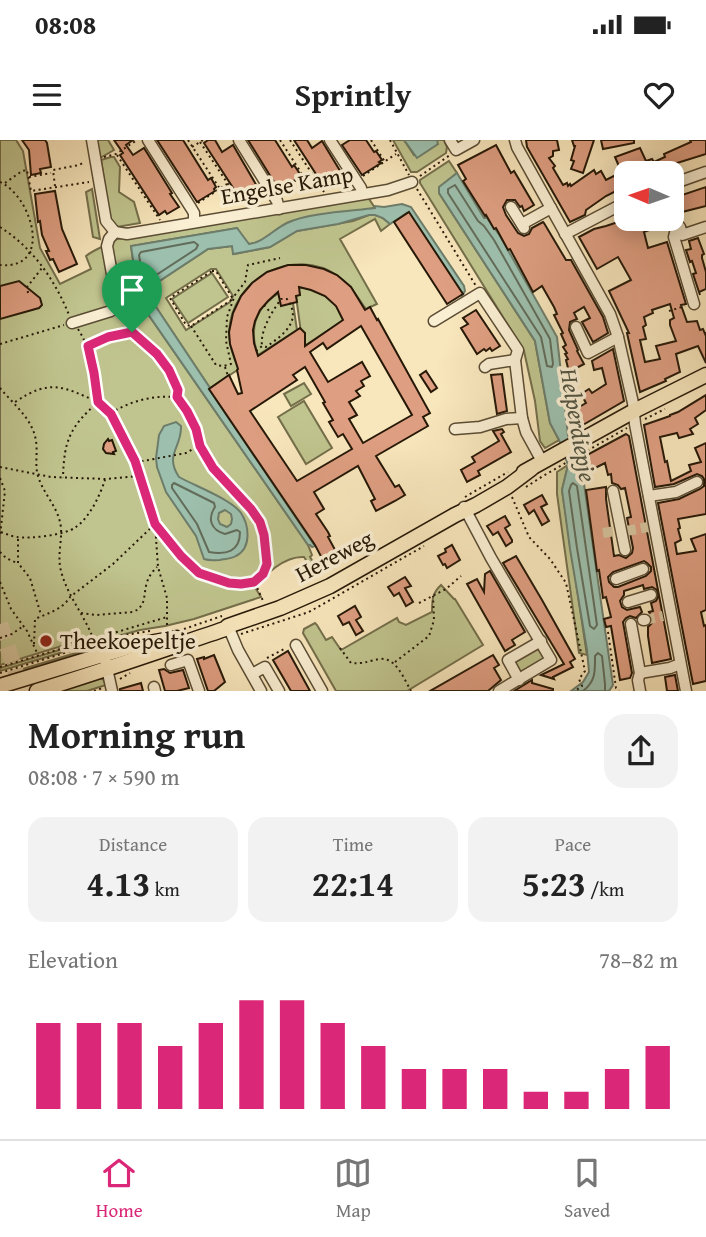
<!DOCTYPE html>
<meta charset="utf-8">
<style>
:root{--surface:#fff;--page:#f2f2f2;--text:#222;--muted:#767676;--line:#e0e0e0;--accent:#db2777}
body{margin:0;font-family:"Gentium Book Plus",serif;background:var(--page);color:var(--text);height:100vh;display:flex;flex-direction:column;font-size:26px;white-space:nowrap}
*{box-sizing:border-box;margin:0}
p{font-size:23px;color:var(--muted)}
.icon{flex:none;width:38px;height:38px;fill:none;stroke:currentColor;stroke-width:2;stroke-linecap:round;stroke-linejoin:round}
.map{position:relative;height:551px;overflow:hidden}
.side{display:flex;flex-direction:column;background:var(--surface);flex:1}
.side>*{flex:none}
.needle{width:46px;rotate:272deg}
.fabs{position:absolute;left:614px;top:21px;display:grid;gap:14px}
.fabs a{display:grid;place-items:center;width:70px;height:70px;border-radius:14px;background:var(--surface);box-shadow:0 4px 18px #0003;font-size:35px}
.pin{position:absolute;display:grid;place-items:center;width:60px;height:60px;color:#fff;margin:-72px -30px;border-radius:50% 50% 50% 0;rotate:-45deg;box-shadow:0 0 7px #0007}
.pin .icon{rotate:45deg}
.round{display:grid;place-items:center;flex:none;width:74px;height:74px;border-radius:21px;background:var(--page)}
.headline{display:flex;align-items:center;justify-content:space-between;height:119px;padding:0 28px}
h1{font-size:38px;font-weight:800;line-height:52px}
.metrics{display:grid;grid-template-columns:repeat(3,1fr);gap:10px;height:119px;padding:7px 28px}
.metrics div{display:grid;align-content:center;border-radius:18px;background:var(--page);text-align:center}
.metrics b{font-size:35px;font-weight:800}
.metrics small{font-size:19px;font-weight:400}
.metrics p{font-size:19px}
.chart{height:196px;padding:14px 28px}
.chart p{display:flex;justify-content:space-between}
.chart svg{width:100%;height:126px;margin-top:7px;stroke:var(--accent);stroke-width:6}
.status{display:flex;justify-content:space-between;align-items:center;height:49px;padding:0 35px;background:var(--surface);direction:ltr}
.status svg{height:19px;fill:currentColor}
header{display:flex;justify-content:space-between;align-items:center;height:91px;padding:0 28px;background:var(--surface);font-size:32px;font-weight:800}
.tabs{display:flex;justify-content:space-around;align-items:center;height:98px;border-top:2px solid var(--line);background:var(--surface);font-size:19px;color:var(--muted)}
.tabs a{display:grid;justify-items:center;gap:4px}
.tabs .current{color:var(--accent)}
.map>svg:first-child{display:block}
.green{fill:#c0c48e;stroke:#736e4a;stroke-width:2;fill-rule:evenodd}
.water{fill:#9dc0ae;stroke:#6d7d6b;stroke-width:2;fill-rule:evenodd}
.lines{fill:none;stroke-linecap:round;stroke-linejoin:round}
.shore{stroke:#626c5a;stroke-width:2}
.building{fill:#de9e81;stroke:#261807;stroke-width:2;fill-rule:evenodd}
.minor-tunnel{stroke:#d8c7a1;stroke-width:10;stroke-dasharray:10 5;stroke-linecap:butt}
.highway-tunnel{stroke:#d8c7a1;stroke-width:16;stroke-dasharray:16 8;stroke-linecap:butt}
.minor-casing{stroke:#5a4c34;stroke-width:13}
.major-casing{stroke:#261807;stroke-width:17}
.path{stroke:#261807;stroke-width:2;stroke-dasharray:2 3.5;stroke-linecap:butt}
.minor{stroke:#faefd3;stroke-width:10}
.major{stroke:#f8e6bc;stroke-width:14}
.route-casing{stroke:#fff;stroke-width:14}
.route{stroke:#db2777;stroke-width:9}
.poi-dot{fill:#8f2418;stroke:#faefd3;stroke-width:2.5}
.labels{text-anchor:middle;stroke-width:7;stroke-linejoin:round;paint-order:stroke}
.street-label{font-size:23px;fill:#261807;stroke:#faefd3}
.poi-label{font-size:23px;fill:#261807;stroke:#faefd3;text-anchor:start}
.water-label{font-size:24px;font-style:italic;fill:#505341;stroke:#faefd3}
</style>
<div class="status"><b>08:08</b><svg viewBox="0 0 49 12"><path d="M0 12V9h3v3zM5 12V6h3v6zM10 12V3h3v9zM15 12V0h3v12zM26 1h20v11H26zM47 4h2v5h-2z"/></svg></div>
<header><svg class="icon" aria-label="menu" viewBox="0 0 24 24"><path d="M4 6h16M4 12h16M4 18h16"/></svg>Sprintly<svg class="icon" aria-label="heart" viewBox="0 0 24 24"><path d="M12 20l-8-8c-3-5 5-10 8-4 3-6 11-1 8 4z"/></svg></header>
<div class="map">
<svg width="706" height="551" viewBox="0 0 706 551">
<rect width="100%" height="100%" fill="#f8e6bc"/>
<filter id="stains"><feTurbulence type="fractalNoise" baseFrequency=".00286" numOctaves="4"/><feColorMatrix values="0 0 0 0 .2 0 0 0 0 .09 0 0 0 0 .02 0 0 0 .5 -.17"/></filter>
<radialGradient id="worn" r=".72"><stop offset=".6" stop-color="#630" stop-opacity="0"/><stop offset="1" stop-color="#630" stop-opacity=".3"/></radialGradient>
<g class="green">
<path d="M0,0h16l7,11 17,97 20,36 31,-15 -5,-13c10,-8 21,-10 31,-17l248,-41 4,1 6,9 -74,11 -14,4 -30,20 -9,1 -11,-16 -106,18 8,55 169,244 4,10 -2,2 9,15 -4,2 -11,-17c-19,-1 -40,17 -48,32l5,8 -67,22 -29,7 -25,4 -44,12 -2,-6 -94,29z"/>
<path d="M97,0h11l6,10 -14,8z"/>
<path d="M393,0h11l10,15 23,-15h7l3,7 -1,6 -29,19h-6z"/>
<path d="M111,17h3l6,10 -1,25 15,10 6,21 -23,4 -7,-6 -9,-61z"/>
<path d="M449,21l8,12 -17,14 -1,6 96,148 15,82 9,17 -14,8 -5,-7 -5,-40 -11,-50 -104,-168v-3z"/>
<path d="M92,49l8,50 -7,-2 -7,-45z"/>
<path d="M369,75c9,-1 14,3 21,9l-9,7 -6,-12 -35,20 37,65 -11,5c-9,-12 -15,-24 -28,-33 -44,-31 -107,3 -109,56 0,13 4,25 10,37l-29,19 -56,-84 -2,-18 56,-37 24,-3 2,8 36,-7 27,-16 56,-10zM211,129h5l17,27 -3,6 -44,28 -20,-32z"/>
<path d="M212,133l16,24 -40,26 -16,-24z"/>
<path d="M306,147l24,11 17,20 -41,27 -4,-5 -6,-44 3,-8z"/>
<path d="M279,153l13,3 5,34 -39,25c-9,-25 -3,-47 21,-62z"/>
<path d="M304,243l7,11 -20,12 -7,-12z"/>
<path d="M304,261l28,47 -26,16 -28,-47z"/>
<path d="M568,325l-6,25 25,165 -8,-2 -22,-159v-22z"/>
<path d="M441,445l13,14h1l28,46 -76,46h-71l-33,-58 1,-4 11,-6 2,2 9,15 6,-3 9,13 56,-32 2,4 7,3 26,-13c0,-11 0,-19 9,-27z"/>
<path d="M92,500l1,3 -93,28v-3z"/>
<path d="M96,507l3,3 -75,22 -1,-3z"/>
<path d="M535,508h5l5,10 -25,16 -6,-14z"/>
<path d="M99,538l4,1 3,6 -19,6h-42z"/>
</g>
<g class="water">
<path d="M404,0h33l1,4 -21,14z"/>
<path d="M457,33l27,45h3l13,18 57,101 11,98 9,25 3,3 3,14 30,208 -4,6h-38l12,-9 6,-10 -2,-22 -17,-101 -8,-59 6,-25 -9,-25 -9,-17 -15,-82 -96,-148v-6z"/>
<path d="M402,64l9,3 53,79 1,5 -3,5 -55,-83 -17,11 -7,-6 -8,-3h-6l-31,9 -41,7 -27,16 -37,7 -1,-8 -24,3 -56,37 2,18 56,84 -1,1 106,157 -3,1 -2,-2h-2l-169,-244 -8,-55 106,-18 12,16c15,-2 25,-15 38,-21 20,-10 65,-12 88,-15v-2l9,1z"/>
<path d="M176,282l5,4c1,22 -17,28 -2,51 16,9 52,22 62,36 8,12 11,35 -5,43 -5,3 -11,3 -16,4 -6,0 -10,1 -16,-1l-8,-23 -30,-44 -9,-25 -1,-9 3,-23 5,-9zM225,370l6,4 1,5 -1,5 -4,3 -7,-3 -2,-5 1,-6z"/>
</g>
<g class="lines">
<g class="shore">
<path d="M455,45l23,36 6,5 10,14 56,99 3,25 -1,3 -5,-1 -6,-29 -93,-144v-4z"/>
<path d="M194,102l4,3 -2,4 -49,32 -4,-1 -4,-25 2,-3z"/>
<path d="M174,343l40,20 1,4c-8,12 -4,23 10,27l12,-4 3,2c0,20 -14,23 -31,20l-12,-28 -25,-36v-3z"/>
<path d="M573,343l4,3 20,139 -3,4 -4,-3 -13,-78 -8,-57 2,-6z"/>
<path d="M583,551c13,-10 12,-20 12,-35l3,-3 4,3 3,28v7"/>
</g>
</g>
<g class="building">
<path d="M22,0h23l2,3 4,24 -11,2 1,4 -10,2 -2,-25z"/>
<path d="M114,0h19l-7,5 7,10 11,-7 28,45 -2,1 9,13 -12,7 -2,-3 -6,4 -39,-60 3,-2z"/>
<path d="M157,0h26l25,40 3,-2 5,9 -2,2 1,2 -18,11z"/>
<path d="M208,0h7l7,12 11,-7 25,43 -11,8 -2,-4 -6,5 -35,-54z"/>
<path d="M248,0h27l17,27 2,-2 6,9 -3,2 1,2 -19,12z"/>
<path d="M294,0h13l5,8 10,-7 23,38 -12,8 -2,-4 -6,5z"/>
<path d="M350,0h16l8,12 2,-1 6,9 -3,2 2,1 -19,12 -20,-30z"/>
<path d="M526,0h31l2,10 -6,1v5l-4,2 6,8 -2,2 10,17 4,-2 1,3 2,-2 1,2 23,-16 2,4 5,-3 5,9 14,-7 1,-2 -6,-14 25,-9 6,13 6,-2 2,3 11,-5 -1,-3 27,-12 -1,-2h16v14l-45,14v3l-5,2h-30v13l-20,10 -20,14 -1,5 -15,7 -43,-75z"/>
<path d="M572,0h22l-11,33 -12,-4 3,-8 -3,-1 4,-14h-1z"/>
<path d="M601,0h33v3l-31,6z"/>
<path d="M496,5l15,28 3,-2 20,34 -10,6 -2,-5 -2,1 -5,-7h-8l-4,7 3,8 12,18 6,3 5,-2 3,-6 11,-6 1,1 22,37h5l32,57 5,16 -15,9 -11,-20 8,-4 -6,-11 -10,6 3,6 -7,3 -1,8 9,20 -1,1 7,13 -15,8 -3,-12 2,-1 -3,-5 2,-1 -4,-6 3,-2 -5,-11 2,-1 -9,-18 3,-1 -3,-7 -12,-21 -9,6 -23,-43 -2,1 -12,-22 -2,1 -8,-14 -1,1 -22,-35 3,-2 -8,-14z"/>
<path d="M706,47v19l-24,6 -4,-10 -5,-4z"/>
<path d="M55,51l7,38 15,35 -18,8 -6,-13 -3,1 -4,-9h3l-7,-16 -2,-14 -2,1 -3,-28z"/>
<path d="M409,72l54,82 -16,10 -53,-82z"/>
<path d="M627,79h38l-14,6 1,4 -8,3 4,16 19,-6 19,62 -5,1 6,17 10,-1 3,9 3,-1 2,5 1,-1v30l-8,-17 -22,8 4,18 -15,7 1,2 -26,11 -13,-59h2l-20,-42 22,-11 -13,-23 -21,12 -18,-32 15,-8 12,-3zM670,164l4,14 -4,2v5l6,16 -20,5 4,13 -15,3 -5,-22 6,-1 -3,-12 3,-2 -2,-8 9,-4 -1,-3z"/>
<path d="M698,98l6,16 -2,1v3l4,14v17l-7,3 1,3 -7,-21 3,-1 -4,-12 -2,1 -4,-12 5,-1 -2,-8z"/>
<path d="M288,125h18l18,4 13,6 14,12 14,23 5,-3 7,13 1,-1 52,94 -7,4 5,9 -52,30 19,31 4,-2 6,10 -10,6 -19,10 -5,-10 4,-2 -17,-33 -44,26 10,17 -8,5 12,18 2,4 -2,1 11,20 -14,7 -10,-19 -106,-156 20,-14 9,19 4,-1 -5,-23 1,-1 -8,-25 -1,-12 4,-19 8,-17 11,-13 15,-11zM299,147l12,3 14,6 11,10 7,14 -38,26v-13l-5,-5 -42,28 -4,-13 -1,-13 2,-9 5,-11 8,-9 10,-9 3,14 16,-4 -1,-6 4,-1zM361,186l51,89 -49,28 -14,-24 8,-4 -8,-13 11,-6 -4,-5 8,-5 -3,-5 9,-5 -8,-14 -34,20 -18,-30 13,-9 4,6zM305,227l20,35 -2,1 10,17 -4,2 9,15 5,-3 9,15 -55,32 -47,-70 47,-31 -4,-5z"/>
<path d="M19,141l21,17 2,7 -3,3 -39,11v-33z"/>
<path d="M476,170l24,36 -8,5 -2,-3 -4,3 -2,-2 -7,5 -16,-26 7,-4 -5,-6z"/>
<path d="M613,209l11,52 -48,28 -3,-5v-8l-2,-4 15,-9 -5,-9 8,-5 3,4 14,-9 -4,-16 -8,2 -2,-9z"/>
<path d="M426,231l11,17 -6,4 -11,-17z"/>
<path d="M502,234l5,37 -10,3 -6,-39z"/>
<path d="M706,255v15l-11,8 3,6 -8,5 3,5 -14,4 -2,-5 -17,4 5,25 2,-1 4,20 20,-10 -2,-6 12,-3 -6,-14 11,-5v71l-28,5 2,9 -2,1 3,11 -6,3 2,11 19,-3 -5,-12 15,-5v76l-5,2 3,14 2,-1v56l-13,3 -35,-181 21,-4 21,-10 4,-3v-7l-2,-3 -5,-2 -23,10 -19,3 -11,-62 26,-9v-1l8,-3z"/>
<path d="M502,289l2,3 -3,2 10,18 -33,19 2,4 -13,7 -6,-12 14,-8 -3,-5 27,-16 -6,-10z"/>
<path d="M626,294l3,2 42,223 -19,4 -4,-27v-9l4,-4 1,-4 -4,-7 4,-1 -2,-8 5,-2 2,-4 -1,-7 -5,-3 -8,2 -1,-4 -19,6v4l-4,6 2,6 5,3 13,-3 2,5 -6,6 -6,-2 -4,2 -3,4 9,51 -2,5 -10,2 -9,-54 -5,1 -2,-8 7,-2 -5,-20 -3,1 -4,-28 -2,1 -11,-81 20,-3v12l8,57 5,-1 7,3 6,-5 1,-5 -6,-30 4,-1 -6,-29 -4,1 -3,-4 -6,-2 -1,-9 -3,1 -3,-12 -14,7 -5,-13 1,-2zM644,421l3,2 4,4v4l-5,5 -28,11h-4l-5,-5 -1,-5 5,-5z"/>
<path d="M108,299l1,2 3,-1 4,11 -3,1 1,2 -8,-1 -3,-4 1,-5z"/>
<path d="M542,355l5,9 -6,3 8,14 -7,4 -8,-15 -5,4 -5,-9z"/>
<path d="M505,376l5,9 -5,3 7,12v2l-6,4 -8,-14 -5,3 -6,-9z"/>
<path d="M452,405l8,15 -13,8 -2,-4 -2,1 -5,-9 8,-4 -1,-3z"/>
<path d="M516,416l26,44 33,59 -5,3 3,5 -20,10 1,2 -13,-4 23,-11 -61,-101z"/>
<path d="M490,431l35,61 -13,8 3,5 -10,6 -38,-67 10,-5 7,13 1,-18z"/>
<path d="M405,437l6,9 -6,2 8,14 -7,4 -7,-13 -5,3 -6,-9z"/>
<path d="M355,466l6,11 -5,3 7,11 -7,4 -7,-13 -6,3 -5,-9z"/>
<path d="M288,511l22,40h-19l-18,-31z"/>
<path d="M214,515l11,27 -11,9h-6l-11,-32 7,-2v2z"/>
<path d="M493,515l6,10 -5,3 7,12 -13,11h-58z"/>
<path d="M164,529l6,4 13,-3 6,18 -12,3h-12l-6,-21z"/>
<path d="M675,535l3,16h-11l-2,-14z"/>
<path d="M532,540v3l21,6v2h-39z"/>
<path d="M141,543l2,8h-23v-2z"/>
</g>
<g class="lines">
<g class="minor-tunnel">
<path d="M626,391l22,-4"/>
<path d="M603,393l12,-2 6,1"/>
<path d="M645,480l18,-4"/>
</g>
<path class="highway-tunnel" d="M0,484l22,67"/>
<defs>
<g id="minor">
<path d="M92,0l14,81 9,11"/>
<path d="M148,0l43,68 3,5v9"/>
<path d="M239,0l38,61 2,8"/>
<path d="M330,0l31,48 1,6"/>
<path d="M450,0l6,10 18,-10"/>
<path d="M515,0l2,7 93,167 8,23 15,66 2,21 51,267"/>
<path d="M672,44l34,-12"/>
<path d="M511,67l13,21"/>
<path d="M672,67l5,17 -3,13 20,67"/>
<path d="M522,84l29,-16"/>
<path d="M677,84l3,3 2,8 24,-8"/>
<path d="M115,92l12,2 261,-44 24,-8"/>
<path d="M565,94l61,-32"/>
<path d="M434,181l46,-28 38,57 -3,10 7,58 4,14 17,31"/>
<path d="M72,183l39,-12 6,-9 -10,-56 2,-7 6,-7"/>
<path d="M576,187l12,26 30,-16"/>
<path d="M485,227l4,-3 26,-4"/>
<path d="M455,289l25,-2 26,-8 16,-1"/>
<path d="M613,351l12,59"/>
<path d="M649,356l27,-4 21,-10"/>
<path d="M464,367l27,51 60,102 -52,31"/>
<path d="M616,439l27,-10"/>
<path d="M628,462l23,-7"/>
<path d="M643,480h2"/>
<path d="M631,484l9,49 -2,7 2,11"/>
<path d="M228,486l10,24 23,41"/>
<path d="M296,505l26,46"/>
<path d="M104,515l8,36"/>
<path d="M171,525l17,-5 11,31"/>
<path d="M640,533l30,-5 10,-4"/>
<path d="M252,534l13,-7 14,24"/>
<path d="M519,540l-11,-20 33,-19"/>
<path d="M154,547l1,4"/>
</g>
<g id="major">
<path d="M524,332l110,-61 72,-36"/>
<path d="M0,546l132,-40 45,-8"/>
<path d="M37,551c63,-19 125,-41 188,-62l3,-3 52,-18 50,-22 125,-71 21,-10 31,-18 24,-18"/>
</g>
</defs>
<use href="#minor" class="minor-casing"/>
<use href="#major" class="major-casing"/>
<g class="path">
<path d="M188,0l32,49"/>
<path d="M280,0l22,34"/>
<path d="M290,0l34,52"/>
<path d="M371,0l14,22"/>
<path d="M390,0l19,35"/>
<path d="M200,2l42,63"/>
<path d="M192,7l11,-7"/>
<path d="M117,15l43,65"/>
<path d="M104,17l12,-3 21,-14"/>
<path d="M363,36l33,-22"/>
<path d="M420,36l30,-21"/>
<path d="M29,37l22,-4"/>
<path d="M0,42c32,14 54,88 0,83"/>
<path d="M5,43l17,-12 5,-1 4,21 58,-9"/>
<path d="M55,46l-2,-16 26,-5 6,-3"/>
<path d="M417,49l59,97"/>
<path d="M280,50l28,-17"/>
<path d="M198,63l29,-19"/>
<path d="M0,87c33,21 55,53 69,88"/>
<path d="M212,131h4l17,28 -42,27 -5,-1 -16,-27z"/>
<path d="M28,153l-1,-6 15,-19"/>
<path d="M126,158h7l7,6"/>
<path d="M264,165l6,7"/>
<path d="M123,171l1,4 8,16"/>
<path d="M669,171l16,-5"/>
<path d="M191,186l25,39 8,1 7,-2 -5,-23 1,-24 8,-22 10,-13 3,-17 32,-7"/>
<path d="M78,189c15,24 17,46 20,73l13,12 24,47 20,63 3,43 9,31v32"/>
<path d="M0,204l64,-19"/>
<path d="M88,206l20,-9 24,-5c20,17 33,29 43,53 3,6 2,10 4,15 5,10 12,18 16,28 6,14 8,25 17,39 17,22 44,38 52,67 10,40 -6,59 -47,45 -6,-2 -14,-4 -20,-7 -17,-11 -29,-32 -42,-48"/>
<path d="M256,211l6,-5 4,1c17,-12 37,-26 21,-48h-6c-9,13 -21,31 -19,47"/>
<path d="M225,227l3,9"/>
<path d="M0,248c13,16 33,31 36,53 2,13 -2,26 3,38 6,17 20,29 22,49 1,14 -4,28 0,43 7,27 26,47 34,73"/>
<path d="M15,262c36,-24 48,-15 83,0 -28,25 -34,38 -35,76"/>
<path d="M111,273c19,-12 43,-18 65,-16"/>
<path d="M645,279l20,-10"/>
<path d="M136,321h7l43,-8 14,-8"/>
<path d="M0,327l51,10 54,2 33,-3"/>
<path d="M0,338l5,13 -5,45"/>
<path d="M526,347l17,-11 84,-48"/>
<path d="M465,357l43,-25"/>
<path d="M512,357l17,40 21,22 16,24 19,88 -6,8 3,7 -7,5"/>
<path d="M1,392c5,2 10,4 16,5 13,2 49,-2 59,-10 14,-10 24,-32 29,-47"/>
<path d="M18,399v24l12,15 11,37"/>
<path d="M0,412l6,6 11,5"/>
<path d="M0,442l11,27 16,22 11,24"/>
<path d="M255,443l9,20"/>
<path d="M419,463l27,-14 15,-13"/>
<path d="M81,473l15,2 37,-3c14,-6 10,-17 14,-30 2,-6 6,-11 10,-15"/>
<path d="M184,489l38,-13"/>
<path d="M608,492l8,56 3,3"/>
<path d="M241,494l68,-22 115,-66"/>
<path d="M0,498l12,-4 10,-7"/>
<path d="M34,504l1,-25c13,-6 27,-9 35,-22l43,-33 41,-39"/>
<path d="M340,508l11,15c15,1 16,-2 29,-4 16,-2 24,20 31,32"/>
<path d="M267,518l19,-10"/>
<path d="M395,522l34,-26 5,-16 -1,-24"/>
<path d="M0,527l167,-50"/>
<path d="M0,533l119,-37 31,-5"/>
<path d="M120,539l10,-6"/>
<path d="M94,551l9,-3"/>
</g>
<use href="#minor" class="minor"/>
<use href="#major" class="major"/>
</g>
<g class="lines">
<defs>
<path id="route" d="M132,192l25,22 12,16 9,20 -1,7 10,14 9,18 4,17 13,22 38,41 9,13 4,13 3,29 -4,10 -9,8 -13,2 -12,-1 -30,-10 -18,-17 -26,-32 -20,-63 -24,-47 -13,-12 -4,-29 -6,-27 20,-9z"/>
</defs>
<use href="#route" class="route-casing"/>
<use href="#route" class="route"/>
</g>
<circle class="poi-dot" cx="46" cy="501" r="7"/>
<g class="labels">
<g class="street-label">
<text transform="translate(287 45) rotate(-10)" y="8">Engelse Kamp</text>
<text transform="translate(334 416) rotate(-28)" y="8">Hereweg</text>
</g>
<g class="poi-label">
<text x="60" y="509">Theekoepeltje</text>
</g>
<g class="water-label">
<text transform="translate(578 285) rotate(80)" y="8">Helperdiepje</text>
</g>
</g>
<rect width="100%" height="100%" filter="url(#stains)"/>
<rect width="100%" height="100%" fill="url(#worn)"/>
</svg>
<div class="fabs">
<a><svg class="needle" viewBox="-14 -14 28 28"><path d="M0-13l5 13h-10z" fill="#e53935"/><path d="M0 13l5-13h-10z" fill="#767676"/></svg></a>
</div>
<div class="pin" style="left:132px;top:192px;background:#1e9e55"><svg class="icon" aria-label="arrive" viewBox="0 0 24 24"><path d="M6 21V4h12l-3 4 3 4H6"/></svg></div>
</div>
<section class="side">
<div class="headline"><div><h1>Morning run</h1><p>08:08 · 7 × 590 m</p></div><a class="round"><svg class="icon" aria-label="share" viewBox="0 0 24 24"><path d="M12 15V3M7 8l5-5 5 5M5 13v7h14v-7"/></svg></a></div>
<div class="metrics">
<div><p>Distance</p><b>4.13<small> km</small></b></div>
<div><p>Time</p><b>22:14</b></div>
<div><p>Pace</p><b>5:23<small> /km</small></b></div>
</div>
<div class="chart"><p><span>Elevation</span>78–82 m</p>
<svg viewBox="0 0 160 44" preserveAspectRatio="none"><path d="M5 44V14M15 44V14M25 44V14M35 44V22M45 44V14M55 44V6M65 44V6M75 44V14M85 44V22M95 44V30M105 44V30M115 44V30M125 44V38M135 44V38M145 44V30M155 44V22"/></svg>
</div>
</section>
<nav class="tabs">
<a class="current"><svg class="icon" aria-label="home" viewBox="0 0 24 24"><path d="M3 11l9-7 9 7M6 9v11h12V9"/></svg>Home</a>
<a><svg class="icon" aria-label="map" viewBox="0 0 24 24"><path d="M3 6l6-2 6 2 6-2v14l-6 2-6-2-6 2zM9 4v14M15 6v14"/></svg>Map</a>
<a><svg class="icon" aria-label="saved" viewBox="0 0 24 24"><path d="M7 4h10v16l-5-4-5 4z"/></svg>Saved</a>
</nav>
